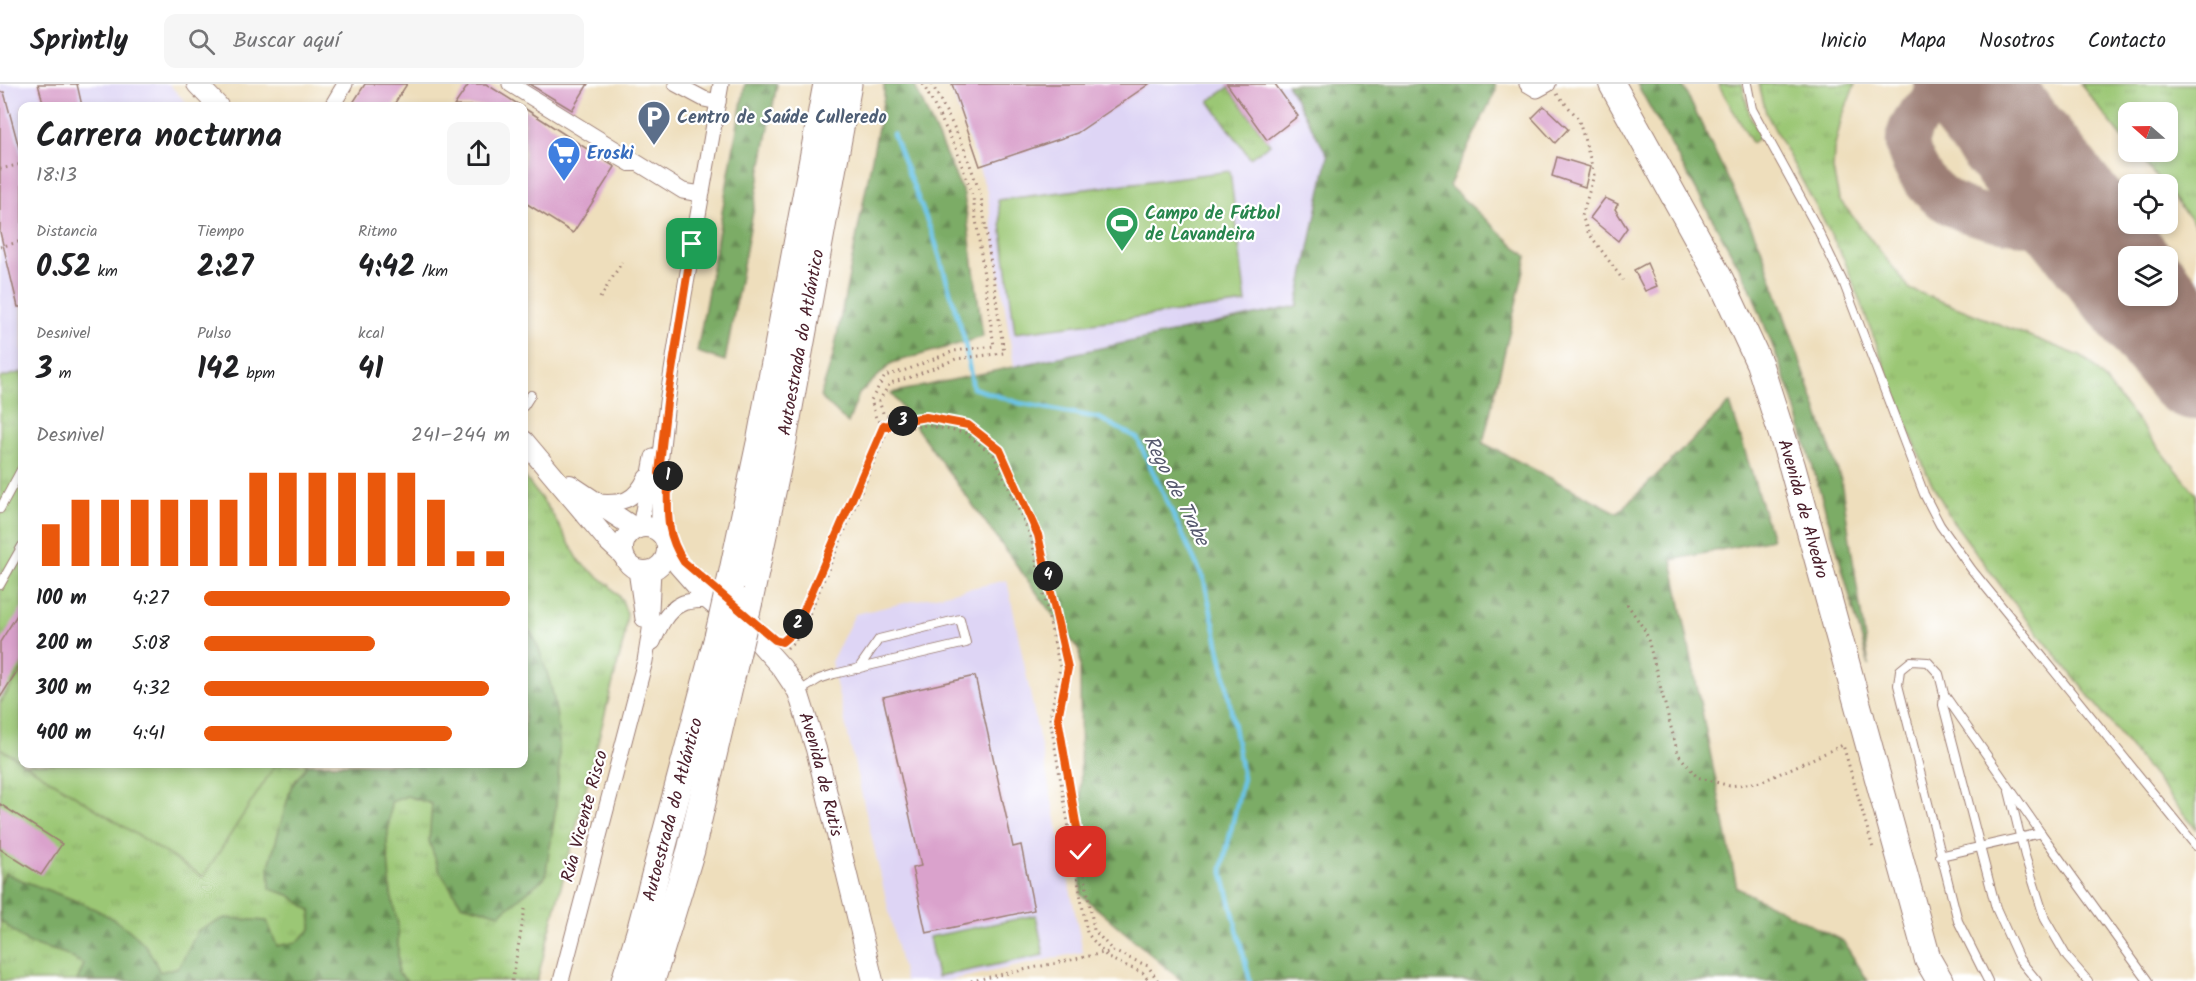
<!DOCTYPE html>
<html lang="es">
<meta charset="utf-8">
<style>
:root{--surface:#fff;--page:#f6f6f6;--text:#202124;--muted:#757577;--line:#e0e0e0;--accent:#ea580c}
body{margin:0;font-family:Kalam,sans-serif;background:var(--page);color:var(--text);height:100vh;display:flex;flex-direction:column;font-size:22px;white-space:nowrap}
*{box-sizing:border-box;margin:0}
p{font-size:20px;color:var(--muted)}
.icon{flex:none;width:33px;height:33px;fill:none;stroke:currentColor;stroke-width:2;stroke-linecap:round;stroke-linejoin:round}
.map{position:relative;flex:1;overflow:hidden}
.details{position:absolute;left:18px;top:18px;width:510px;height:666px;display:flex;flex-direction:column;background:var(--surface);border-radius:12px;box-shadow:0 3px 9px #0003}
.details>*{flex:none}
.needle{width:39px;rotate:290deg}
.tools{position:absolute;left:2118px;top:18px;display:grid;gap:12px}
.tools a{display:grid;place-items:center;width:60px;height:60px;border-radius:12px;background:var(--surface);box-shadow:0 3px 9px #0003;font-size:30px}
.pin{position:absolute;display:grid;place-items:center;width:51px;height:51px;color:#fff;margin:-26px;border-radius:12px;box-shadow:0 3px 9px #0006}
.km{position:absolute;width:30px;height:30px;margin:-15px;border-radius:50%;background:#222;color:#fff;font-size:16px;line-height:30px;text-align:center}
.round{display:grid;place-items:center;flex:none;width:63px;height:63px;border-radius:12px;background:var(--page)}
.head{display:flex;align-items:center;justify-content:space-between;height:102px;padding:0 18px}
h1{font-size:33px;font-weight:700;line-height:45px}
.figures{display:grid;grid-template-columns:repeat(3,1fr);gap:9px;height:102px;padding:6px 18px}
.figures div{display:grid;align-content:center}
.figures b{font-size:30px;font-weight:700}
.figures small{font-size:16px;font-weight:400}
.figures p{font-size:16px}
.chart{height:168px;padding:12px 18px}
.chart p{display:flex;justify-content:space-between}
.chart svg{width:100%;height:108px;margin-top:6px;stroke:var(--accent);stroke-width:6}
ul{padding:0 18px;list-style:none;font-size:20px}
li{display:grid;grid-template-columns:96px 72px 1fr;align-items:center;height:45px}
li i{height:15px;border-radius:8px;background:var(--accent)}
header{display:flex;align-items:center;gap:36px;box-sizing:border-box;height:84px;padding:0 30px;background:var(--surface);border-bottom:2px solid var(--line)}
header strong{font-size:28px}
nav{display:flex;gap:33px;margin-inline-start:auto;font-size:21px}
.search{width:420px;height:54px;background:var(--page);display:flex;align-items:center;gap:15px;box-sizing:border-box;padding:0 21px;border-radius:12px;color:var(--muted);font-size:22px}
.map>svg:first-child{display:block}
.built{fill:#ded5f5}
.grass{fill:url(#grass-tufts);stroke:#727350;stroke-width:1.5}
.forest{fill:url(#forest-firs);stroke:#636648;stroke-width:1.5}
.pitch{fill:#9bc774;stroke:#727350;stroke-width:1.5}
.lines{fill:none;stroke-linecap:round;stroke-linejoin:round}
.stream{stroke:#6bc5e9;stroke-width:4.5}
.taxiway{stroke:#9c7e74;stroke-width:44}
.runway{stroke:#9c7e74;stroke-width:110}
.building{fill:#daa2cc}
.service-casing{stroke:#9c7e74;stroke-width:10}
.minor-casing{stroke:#9c7e74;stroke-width:17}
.tertiary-casing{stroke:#9c7e74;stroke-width:22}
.trunk-casing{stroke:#9c7e74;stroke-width:28}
.motorway-casing{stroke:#9c7e74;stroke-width:29}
.path{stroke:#9c7e74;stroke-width:3;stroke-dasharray:1.5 4.5;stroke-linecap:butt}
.service{stroke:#fff;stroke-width:8}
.minor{stroke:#fff;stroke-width:15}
.tertiary{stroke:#fff;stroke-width:20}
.trunk{stroke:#fff;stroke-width:26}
.motorway{stroke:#fff;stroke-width:27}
.motorway-bridge-casing{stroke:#9c7e74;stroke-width:29;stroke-linecap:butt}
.motorway-bridge{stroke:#fff;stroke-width:27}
.route-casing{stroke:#fff;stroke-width:12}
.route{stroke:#ea580c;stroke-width:8}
.labels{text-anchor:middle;stroke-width:4.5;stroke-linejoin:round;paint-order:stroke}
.service-label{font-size:18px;font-weight:bold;fill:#4e5e75;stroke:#fff;text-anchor:start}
.shop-label{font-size:18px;font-weight:bold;fill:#366cbe;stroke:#fff;text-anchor:start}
.leisure-label{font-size:18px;font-weight:bold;fill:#27864d;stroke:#fff;text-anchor:start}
.street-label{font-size:18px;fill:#4a1f2b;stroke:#fff}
.water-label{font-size:20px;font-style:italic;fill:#56596e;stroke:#fff}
</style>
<header>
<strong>Sprintly</strong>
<div class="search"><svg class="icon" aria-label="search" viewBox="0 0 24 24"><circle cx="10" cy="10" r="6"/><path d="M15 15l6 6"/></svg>Buscar aquí</div>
<nav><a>Inicio</a><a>Mapa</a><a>Nosotros</a><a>Contacto</a></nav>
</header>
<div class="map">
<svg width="2196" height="897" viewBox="0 0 2196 897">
<defs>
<pattern id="grass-tufts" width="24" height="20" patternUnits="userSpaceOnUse" patternTransform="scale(1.5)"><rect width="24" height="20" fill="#9bc774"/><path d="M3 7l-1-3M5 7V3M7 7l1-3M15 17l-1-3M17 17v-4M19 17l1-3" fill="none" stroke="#87aa65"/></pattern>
<pattern id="forest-firs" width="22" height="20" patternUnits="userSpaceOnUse" patternTransform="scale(1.5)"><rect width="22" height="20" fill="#7cac66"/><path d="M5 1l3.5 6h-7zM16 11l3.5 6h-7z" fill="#688b54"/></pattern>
</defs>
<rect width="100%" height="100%" fill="#fff"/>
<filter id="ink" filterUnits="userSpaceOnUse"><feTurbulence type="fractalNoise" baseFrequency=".0167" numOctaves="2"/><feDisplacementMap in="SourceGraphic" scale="12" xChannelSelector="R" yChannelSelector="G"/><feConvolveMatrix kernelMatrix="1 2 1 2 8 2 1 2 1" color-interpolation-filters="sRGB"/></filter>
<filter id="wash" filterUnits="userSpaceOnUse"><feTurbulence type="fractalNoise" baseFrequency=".008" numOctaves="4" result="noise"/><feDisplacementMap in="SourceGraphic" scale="24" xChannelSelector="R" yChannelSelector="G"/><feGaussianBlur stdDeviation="1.35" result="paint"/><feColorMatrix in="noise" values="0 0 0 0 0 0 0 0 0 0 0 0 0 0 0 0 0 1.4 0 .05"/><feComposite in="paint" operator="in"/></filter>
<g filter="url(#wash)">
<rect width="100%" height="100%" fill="#eedebc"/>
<g class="built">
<path d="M0,0h169l20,22h-167v266l-22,6z"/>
<path d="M949,0h338l41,72 -31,150 -283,60 -27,-175z"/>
<path d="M1007,496l76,372 -137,29h-41l-74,-319 24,-48z"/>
</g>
<g class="grass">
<path d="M1718,0h24l8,32 11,20 -9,7z"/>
<path d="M1759,0h96l-13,33 -8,33 -1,20 6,29 71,90 170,67 11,7 105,131v335l-186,-231 -58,-78 -24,-44 -17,-41 -67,-176 -78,-146z"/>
<path d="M2080,0h116v142l-28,-34v-8h-6l-27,-32h33v-40h-40v32z"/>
<path d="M1229,3l41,57 -20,14 -41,-57z"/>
<path d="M22,288v392h502v-288l26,34 30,52 29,23 13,15 5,14 -3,25 -87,342h-537v-603z"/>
</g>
<g class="forest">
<path d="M745,0h32l-52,277 -28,-9z"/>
<path d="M884,0h30l50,111 19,142 -91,26 -33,31 -11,29 -28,-26 13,-41 51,-259z"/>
<path d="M1287,0h208l1,6 -47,96 78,71 -44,186 135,70 112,-110 42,136 -100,21 65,328 106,53 25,40h-686l-101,-86 -1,-243 -189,-259 406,-87 31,-150z"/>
<path d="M1637,0h45l78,161 81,235 28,186 -33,-120 -44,-150 -43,-111z"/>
<path d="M524,540c11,12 15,25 20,40 26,70 13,141 1,213l-45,37 -39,-10 -22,-34 -10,-29 3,-37 -25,-8 -16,6 -4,41 4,51 7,31v48l9,8h-330l7,-17 -21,-11 -35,-10 -26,-21 -2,-4v-33l5,-12c45,21 104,32 139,71 7,8 11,19 16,28l19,-5 19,-37 27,-12 42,3 10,25 20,-4 14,-13v-18l-22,-16 -19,-6 -1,-23 22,-79 17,-23h216z"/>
</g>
<g class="pitch">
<path d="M1230,87l16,132 -231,30 -17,-133z"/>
<path d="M22,585v93l-22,-14v-44z"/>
<path d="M25,680h251l-73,113z"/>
<path d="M1036,831l8,40 -107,22 -8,-40z"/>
</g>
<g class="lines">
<path class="stream" d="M893,50l42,107 29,97 9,50 46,15 80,15 38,20 67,142 20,90 19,108 -21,91 28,112"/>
<path class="taxiway" d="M1969,0c-17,3 -35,16 -47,28 -13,13 -18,28 -11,45 19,46 57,58 103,65 14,2 27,3 41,8 25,9 45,22 65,41"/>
<g class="runway">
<path d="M1969,0l159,198"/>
<path d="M2140,212l56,69"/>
</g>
</g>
<g id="blocks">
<g class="building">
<path d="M38,0h39l5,22h-38z"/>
<path d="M365,0h42l-14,22h-42z"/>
<path d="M469,0h17l35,22h-67z"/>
<path d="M529,0h59l-16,26z"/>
<path d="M952,0h197l-72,49 -97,33z"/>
<path d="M1227,0h48l23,32 -31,24z"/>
<path d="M0,8h4l18,67v148h-4l-18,-75z"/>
<path d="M1544,22l24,23 -13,14 -23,-25z"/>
<path d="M524,24l91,59 -42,66 -49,-31z"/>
<path d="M1557,73l33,10 -5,20 -33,-11z"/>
<path d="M1605,114l13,6 -3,5 12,19 -9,13 -28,-23z"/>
<path d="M1647,179l10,23 -12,5 -11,-21z"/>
<path d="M22,523v56l-22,35v-56z"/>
<path d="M975,592l38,171 8,-2 13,65 -108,23 -14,-65 9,-2 -38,-169z"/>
<path d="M0,720l62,40 -21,31 -41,-26z"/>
</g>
</g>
</g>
<g filter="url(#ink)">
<use href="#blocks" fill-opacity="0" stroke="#9c7e74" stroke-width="1.5"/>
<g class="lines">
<defs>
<g id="service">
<path d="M1747,0l5,25 63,115 29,60 80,210 16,31 32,45 224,276"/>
<path d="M594,63l35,20h9"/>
<path d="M524,322l7,-11"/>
<path d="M0,425l22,-41"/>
<path d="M0,501l22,-39"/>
<path d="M800,607l19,-12 15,-5 132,-31 -6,-24 -81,20 -21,30"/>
<path d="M1944,610l-1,11 53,203 23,51 18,22"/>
<path d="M2009,707l16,65 20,63 22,38 21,24"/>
<path d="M1940,772l101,-23 107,148"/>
<path d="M1988,897l-30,-60 -60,-236 2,-15 11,-9 17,1 11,12 5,20 97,139"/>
</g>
<g id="minor">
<path d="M510,0l173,107 18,3"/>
<path d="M676,0l28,15 14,3"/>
<path d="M1527,0l10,6 11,-6"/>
<path d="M332,22l13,-22"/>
<path d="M596,418c26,2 38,0 50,-25"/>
<path d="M640,443l13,-70"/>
<path d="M659,448v-59l8,-71 17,-107 37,-211"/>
<path d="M636,486l7,49"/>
<path d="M653,558c6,-14 13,-31 28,-38 7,-4 20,-3 28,-4"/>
<path d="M561,897l84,-320 5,-31 3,-60"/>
</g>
<g id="tertiary">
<path d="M197,0l21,22"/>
<path d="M524,357l85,101 14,13"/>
<path d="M570,401l66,44"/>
<circle cx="645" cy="465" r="22"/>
<path id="s1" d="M667,461l12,21 30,34 49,41 24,27 16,24 18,57 57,232"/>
</g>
<g id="trunk">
<path id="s2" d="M1612,0l108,195 39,84 33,103 136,494 12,21"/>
</g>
<g id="motorway">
<path d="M730,501l30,-142 67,-359"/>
<path id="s3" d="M749,517l34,-161 65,-356"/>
<path id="s4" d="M625,897l15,-49 78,-295"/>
<path d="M651,897l40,-131 46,-198"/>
</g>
</defs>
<use href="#service" class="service-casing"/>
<use href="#minor" class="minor-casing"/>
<use href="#tertiary" class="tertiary-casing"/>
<use href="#trunk" class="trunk-casing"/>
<use href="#motorway" class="motorway-casing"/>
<g class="path">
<path d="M923,0l33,64 17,50 21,148 -40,5 -45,18 -24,7 -14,24 5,18 8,7 11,5 31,-5 39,8 29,22 37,82 29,131 -10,50 37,215 21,25 35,15 6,8"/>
<path d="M932,0l31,61 18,51 23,157 -48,6 -45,18 -21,6 -11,18 4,12 14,8 29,-4 42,8 32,25 38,85 30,133 -10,50 36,212 19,21 35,15 10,15"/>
<path d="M1557,10l21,24 12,40 4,17 -12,41 6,16 35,48"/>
<path d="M0,85l22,-5"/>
<path d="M0,163l22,-6"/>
<path d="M600,214l22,-36"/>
<path d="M1627,520l19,28 32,122 19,23 33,9 31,-4 82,-37 30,103 3,-1"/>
<path d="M780,557l8,-2 7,-8 89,-206"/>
<path d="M787,564l13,-12 92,-217"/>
<path d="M512,897l13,-72"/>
<path d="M971,897l142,-30"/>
</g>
<use href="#service" class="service"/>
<use href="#minor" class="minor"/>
<use href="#tertiary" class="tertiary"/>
<use href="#trunk" class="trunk"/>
<use href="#motorway" class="motorway"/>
<defs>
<g id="motorway-bridge">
<path d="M718,553l12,-52"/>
<path d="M737,568l12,-51"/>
</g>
</defs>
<use href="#motorway-bridge" class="motorway-bridge-casing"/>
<use href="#motorway-bridge" class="motorway-bridge"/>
</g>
</g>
<g class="lines" filter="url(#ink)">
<defs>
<path id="route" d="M692,160l-25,158 -8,71 9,1c0,36 -4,57 16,88l91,78 7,2 13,-11 89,-206 4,2 4,-8 5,3 29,-5 42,8 32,25 38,85 30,133 -10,50 23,134"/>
</defs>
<use href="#route" class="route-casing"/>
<use href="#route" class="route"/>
</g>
<defs>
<symbol id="parking-pin" viewBox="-11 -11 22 30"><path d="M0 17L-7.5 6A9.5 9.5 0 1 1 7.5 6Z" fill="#5c6f8a" stroke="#fff"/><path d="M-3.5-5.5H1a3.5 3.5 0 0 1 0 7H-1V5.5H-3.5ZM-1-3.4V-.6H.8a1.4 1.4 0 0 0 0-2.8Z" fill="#fff"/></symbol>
<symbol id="supermarket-pin" viewBox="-11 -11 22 30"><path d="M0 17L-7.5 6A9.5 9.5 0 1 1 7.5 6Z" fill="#3f7fe0" stroke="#fff"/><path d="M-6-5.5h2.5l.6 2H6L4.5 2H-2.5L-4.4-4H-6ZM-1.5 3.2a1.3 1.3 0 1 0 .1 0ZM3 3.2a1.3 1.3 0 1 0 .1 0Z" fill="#fff"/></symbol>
<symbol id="stadium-pin" viewBox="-11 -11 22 30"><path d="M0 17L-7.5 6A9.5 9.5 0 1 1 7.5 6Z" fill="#2e9e5b" stroke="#fff"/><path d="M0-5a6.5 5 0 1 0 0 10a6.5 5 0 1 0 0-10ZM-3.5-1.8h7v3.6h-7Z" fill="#fff"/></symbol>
</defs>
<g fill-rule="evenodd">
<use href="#parking-pin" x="635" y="14" width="38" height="52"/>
<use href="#supermarket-pin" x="545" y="50" width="38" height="52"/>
<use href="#stadium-pin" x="1103" y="120" width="38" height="52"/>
</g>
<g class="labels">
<g class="service-label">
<text x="677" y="39">Centro de Saúde Culleredo</text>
</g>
<g class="shop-label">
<text x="587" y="75">Eroski</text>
</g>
<g class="leisure-label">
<text x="1145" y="135">Campo de Fútbol<tspan x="1145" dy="21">de Lavandeira</tspan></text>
</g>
<g class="street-label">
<text dy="6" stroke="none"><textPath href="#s3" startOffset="264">Autoestrada do Atlántico</textPath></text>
<text dy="6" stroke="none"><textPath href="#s2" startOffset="468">Avenida de Alvedro</textPath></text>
<text dy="6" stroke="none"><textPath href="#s1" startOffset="284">Avenida de Rutis</textPath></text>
<text dy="6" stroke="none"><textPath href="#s4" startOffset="178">Autoestrada do Atlántico</textPath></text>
<text transform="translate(584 732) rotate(-75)" y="6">Rúa Vicente Risco</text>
</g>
<g class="water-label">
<text transform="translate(1177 406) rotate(63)" y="7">Rego de Trabe</text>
</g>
</g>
</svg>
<div class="tools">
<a><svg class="needle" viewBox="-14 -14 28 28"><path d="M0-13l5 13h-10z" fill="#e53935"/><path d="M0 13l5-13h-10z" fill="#757577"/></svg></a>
<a><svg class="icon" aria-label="locate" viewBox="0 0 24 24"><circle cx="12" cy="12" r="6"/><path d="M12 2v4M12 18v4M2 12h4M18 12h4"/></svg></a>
<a><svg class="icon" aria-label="layers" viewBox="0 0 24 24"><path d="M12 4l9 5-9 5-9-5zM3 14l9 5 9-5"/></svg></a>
</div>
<div class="pin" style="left:692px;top:160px;background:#1e9e55"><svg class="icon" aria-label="arrive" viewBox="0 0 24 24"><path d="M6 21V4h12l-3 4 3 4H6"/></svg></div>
<div class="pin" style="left:1081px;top:768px;background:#d93025"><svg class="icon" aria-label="check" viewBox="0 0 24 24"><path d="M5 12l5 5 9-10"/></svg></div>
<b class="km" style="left:668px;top:392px">1</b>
<b class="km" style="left:798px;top:540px">2</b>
<b class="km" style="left:903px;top:337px">3</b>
<b class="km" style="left:1048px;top:492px">4</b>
<section class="details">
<div class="head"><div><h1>Carrera nocturna</h1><p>18:13</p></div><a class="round"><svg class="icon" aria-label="share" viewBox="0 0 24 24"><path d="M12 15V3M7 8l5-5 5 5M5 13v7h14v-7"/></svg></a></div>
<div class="figures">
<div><p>Distancia</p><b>0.52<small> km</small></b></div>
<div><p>Tiempo</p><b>2:27</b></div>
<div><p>Ritmo</p><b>4:42<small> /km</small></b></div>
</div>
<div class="figures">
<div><p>Desnivel</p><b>3<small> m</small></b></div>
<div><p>Pulso</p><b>142<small> bpm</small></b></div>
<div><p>kcal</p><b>41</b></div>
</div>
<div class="chart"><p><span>Desnivel</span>241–244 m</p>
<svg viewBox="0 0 160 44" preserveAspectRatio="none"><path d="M5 44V27M15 44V17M25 44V17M35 44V17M45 44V17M55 44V17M65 44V17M75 44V6M85 44V6M95 44V6M105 44V6M115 44V6M125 44V6M135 44V17M145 44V38M155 44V38"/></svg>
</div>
<ul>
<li><b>100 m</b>4:27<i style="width:100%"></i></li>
<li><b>200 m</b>5:08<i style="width:56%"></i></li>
<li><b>300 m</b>4:32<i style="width:93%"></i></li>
<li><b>400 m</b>4:41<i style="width:81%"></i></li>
</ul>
</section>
</div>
